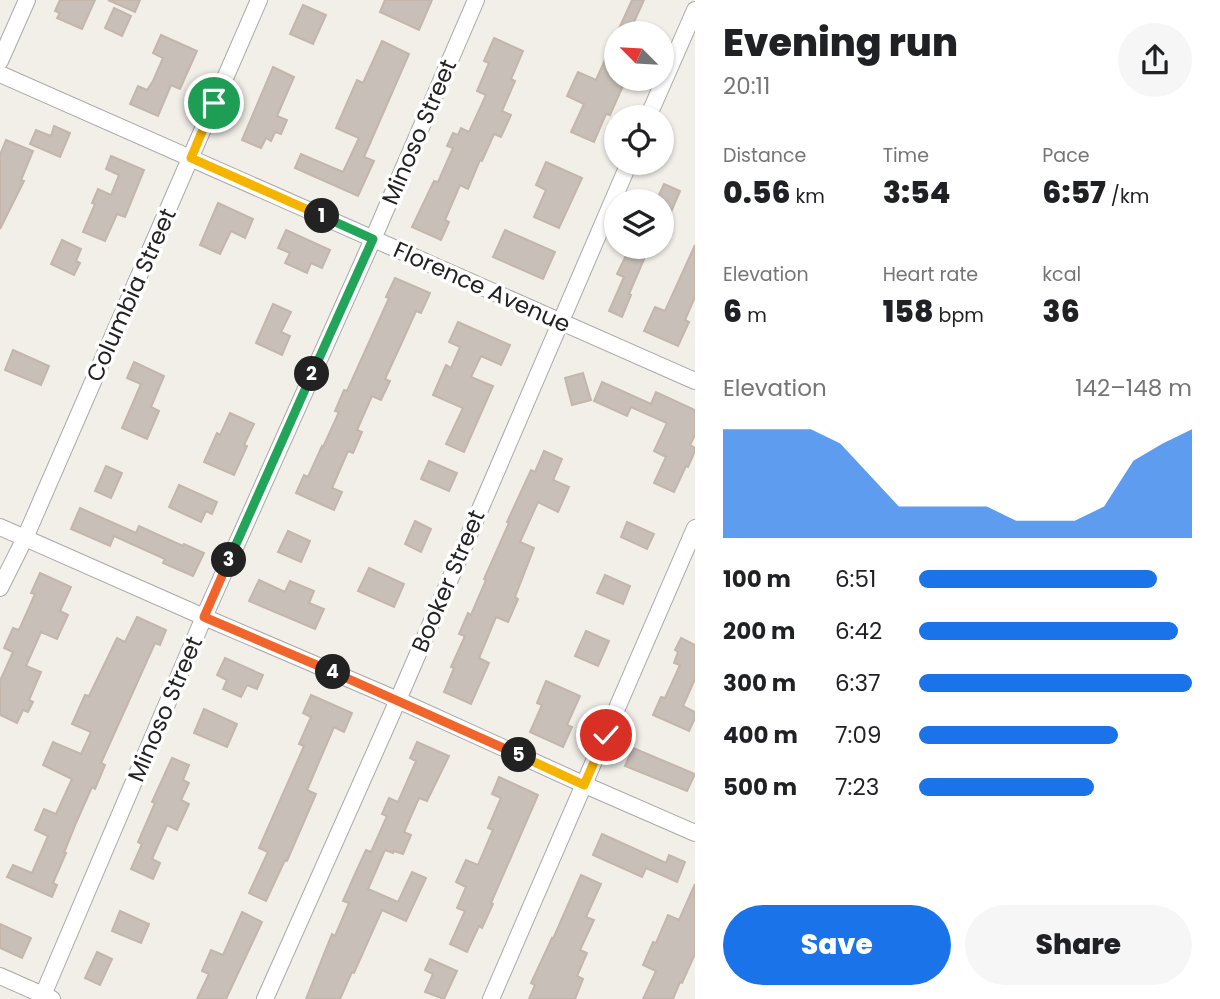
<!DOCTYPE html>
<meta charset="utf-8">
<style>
:root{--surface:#fff;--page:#f6f6f6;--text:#202124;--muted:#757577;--accent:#1a73e8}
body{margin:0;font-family:Poppins,sans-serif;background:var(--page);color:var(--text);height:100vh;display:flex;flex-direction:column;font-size:26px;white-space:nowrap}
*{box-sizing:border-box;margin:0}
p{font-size:23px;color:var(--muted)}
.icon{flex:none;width:38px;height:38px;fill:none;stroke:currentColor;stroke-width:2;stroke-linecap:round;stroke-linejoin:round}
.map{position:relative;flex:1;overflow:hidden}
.drawer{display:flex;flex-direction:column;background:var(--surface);width:525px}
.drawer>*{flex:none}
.needle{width:46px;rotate:294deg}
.controls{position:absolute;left:604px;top:21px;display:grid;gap:14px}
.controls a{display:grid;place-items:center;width:70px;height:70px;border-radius:50%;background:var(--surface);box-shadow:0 2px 5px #0004;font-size:35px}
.pin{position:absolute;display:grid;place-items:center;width:60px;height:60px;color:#fff;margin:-30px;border:4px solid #fff;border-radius:50%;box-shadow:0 2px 7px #0007}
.km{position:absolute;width:35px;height:35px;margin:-18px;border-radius:50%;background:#222;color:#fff;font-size:19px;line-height:35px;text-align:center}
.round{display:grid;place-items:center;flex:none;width:74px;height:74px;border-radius:37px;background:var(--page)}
.headline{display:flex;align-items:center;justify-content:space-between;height:119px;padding:0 28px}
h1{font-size:38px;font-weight:800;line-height:52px}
.figures{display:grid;grid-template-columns:repeat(3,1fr);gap:10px;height:119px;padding:7px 28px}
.figures div{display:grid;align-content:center}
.figures b{font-size:30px;font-weight:800}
.figures small{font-size:19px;font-weight:400}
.figures p{font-size:19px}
.chart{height:196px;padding:14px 28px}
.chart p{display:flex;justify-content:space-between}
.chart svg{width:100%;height:126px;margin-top:7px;fill:var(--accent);opacity:.7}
.action{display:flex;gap:14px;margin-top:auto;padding:14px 28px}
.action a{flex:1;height:80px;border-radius:42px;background:var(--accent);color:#fff;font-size:28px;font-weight:800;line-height:80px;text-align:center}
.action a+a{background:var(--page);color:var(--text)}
ul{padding:0 28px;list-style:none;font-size:23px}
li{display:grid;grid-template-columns:112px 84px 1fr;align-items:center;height:52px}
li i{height:18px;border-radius:9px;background:var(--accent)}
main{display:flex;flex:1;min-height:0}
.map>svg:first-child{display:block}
.building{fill:#c7bfb8;stroke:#c4b6ab;stroke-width:2}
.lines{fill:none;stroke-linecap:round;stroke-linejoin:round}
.minor-casing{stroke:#a9a9a9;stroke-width:18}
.minor{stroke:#fff;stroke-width:16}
.split-1-casing{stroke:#fff;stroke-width:14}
.split-2-casing{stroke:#fff;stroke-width:14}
.split-3-casing{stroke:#fff;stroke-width:14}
.split-4-casing{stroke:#fff;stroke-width:14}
.split-5-casing{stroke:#fff;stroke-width:14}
.split-6-casing{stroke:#fff;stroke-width:14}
.split-1{stroke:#f5b400;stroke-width:9}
.split-2{stroke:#22a559;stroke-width:9}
.split-3{stroke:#22a559;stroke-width:9}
.split-4{stroke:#f0652b;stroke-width:9}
.split-5{stroke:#f0652b;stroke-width:9}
.split-6{stroke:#f5b400;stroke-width:9}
.labels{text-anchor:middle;stroke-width:7;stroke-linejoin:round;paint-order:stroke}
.street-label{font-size:23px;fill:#222;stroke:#fff}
</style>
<main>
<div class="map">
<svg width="695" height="999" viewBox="0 0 695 999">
<rect width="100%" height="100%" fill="#f2efe9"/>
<g class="building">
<path d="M60,0h35l-13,29 -25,-11 3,-5 -5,-2z"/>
<path d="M108,0h32l-5,12z"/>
<path d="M385,0h47l-13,30 -39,-18z"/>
<path d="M632,0h12l-15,33h-12z"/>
<path d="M303,5l23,10 -13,29 -23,-10z"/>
<path d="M114,8l17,8 -9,20 -17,-8z"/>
<path d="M161,35l36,16 -17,38 -9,-4 -13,31 -28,-12 8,-18 9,4 6,-9 10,-23 -10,-5z"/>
<path d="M494,38l29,13 -12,28 4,2 -13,30 9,4 -10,22 -7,-3 -12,27 -2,-1 -12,29 -8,-4 -15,35 4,2 -8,18 -29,-13 22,-46 4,1 15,-34 -6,-2 6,-13 5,2 3,-7 8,4 17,-37 -9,-4 12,-28 -5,-2z"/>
<path d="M382,41l27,13 -45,103 10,4 -16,35 -63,-28 6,-14 42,18 16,-34 -23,-10 21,-48 6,3z"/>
<path d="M608,53l8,3v23h10l-16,36 -4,-1 -12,28 -23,-10 13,-28 -17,-8 11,-24 18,8z"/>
<path d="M273,67l21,10 -17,39 10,4 -6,14 -6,-2 -4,9 -5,-3 -5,10 -19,-8z"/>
<path d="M54,126l16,7 -10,24 -30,-13 6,-14 15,6z"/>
<path d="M6,140l27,11 -12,29 3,1 -24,48v-74z"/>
<path d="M111,156l33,14 -19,47 -8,-3 -12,27 -22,-9 12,-28 -3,-1 6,-14 13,6 8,-20 -13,-6z"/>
<path d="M546,162l36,16 -23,50 -25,-11 12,-27 -10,-5z"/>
<path d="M664,184l16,7 -9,21 -9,-5v-6h-6z"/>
<path d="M218,203l35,16 -8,19 -14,-7 -11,23 -20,-9z"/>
<path d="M286,230l44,20 -8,18 -11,-5 -4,10 -22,-10 5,-10 -12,-5z"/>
<path d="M505,230l50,22 -12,27 -50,-22z"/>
<path d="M62,240l19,9 -5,12 4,2 -6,12 -23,-11z"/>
<path d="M695,245v52l-10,23 4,2 -11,24 -34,-15 11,-24 10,4z"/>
<path d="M630,247h11l7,3 -19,44 2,1 -9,22 -13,-6 15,-34 -7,-3z"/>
<path d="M395,278l35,15 -9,20 -5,-2 -13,29 -18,39 5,2 -9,19 -9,-4 -15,34 5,2 -9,21 -5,-2 -16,37 10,4 -8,18 -38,-17 8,-18 4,2 14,-31 1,1 16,-35 -4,-1 9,-21 3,1 42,-93 -3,-1z"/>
<path d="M273,304l18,8 -10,20 9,4 -8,19 -26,-12z"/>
<path d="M458,322l52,23 -9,20 -20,-9 -10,21 22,9 -29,66 -18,-8 17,-36 -30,-13 13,-30 5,3 9,-21 -11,-5z"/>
<path d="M13,350l36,16 -8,19 -36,-15z"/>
<path d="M134,362l30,14 -13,31 8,4 -12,28 -25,-11 19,-44 -14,-6z"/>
<path d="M583,373l8,27 -19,5 -7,-27z"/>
<path d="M602,382l49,22 5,-12 39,18v25l-5,10 5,3v3l-7,16 -2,-1 -12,26 -20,-9 12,-26 -12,-6 13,-28 -36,-16 -4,9 -33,-15z"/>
<path d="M230,413l24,11 -10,21 3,1 -13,29 -30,-13 13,-29 3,2z"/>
<path d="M544,451l18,8 -9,21 16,7 -11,25 -20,-10 -18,40 14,6 -19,49 3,2 -10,23 -12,-5 -17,41 10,5 -18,41 -27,-12 10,-24 -3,-1 14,-31 -6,-2 9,-21 3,2 15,-35 -2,-1 25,-56 -2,-1 24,-52 4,2z"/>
<path d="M429,461l28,12 -8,18 -28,-12z"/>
<path d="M106,466l16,7 -11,25 -16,-7z"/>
<path d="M179,485l38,17 -5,12 -6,-3 -5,11 -32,-15z"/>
<path d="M80,508l56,25 3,-7 44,20 1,-2 20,9 -11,23 -30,-13 2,-4 -51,-23 -4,10 -39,-17z"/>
<path d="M415,521l16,8 -10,23 -16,-8z"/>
<path d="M627,522l27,12 -7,15 -26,-12z"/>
<path d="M288,531l22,10 -9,21 -23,-10z"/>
<path d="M369,568l35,16 -10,23 -36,-16z"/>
<path d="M40,573l31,14 -11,24 8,4 -11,24 -16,-7 -15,34 15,6 -12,28 4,2 -5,10 -5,-2 -6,13 -17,-8v-34l13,-29 -9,-4 9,-20 6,2 16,-36 -4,-1z"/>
<path d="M605,575l25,11 -7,18 -26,-11z"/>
<path d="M259,580l26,12 5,-11 24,10 -5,12 15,6 -9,20 -66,-28z"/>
<path d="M137,617l29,13 -6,15 -5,-2 -54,120 4,2 -10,24 -3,-2 -16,36 -12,30h2l-13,30 4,2 -5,12 -45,-20 6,-12 19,8 16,-37 -13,-6 9,-21 12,5 16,-35 -29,-14 10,-23 28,12 10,-22 -19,-8 13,-29 4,1 28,-58 8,4z"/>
<path d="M586,631l23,10 -11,25 -23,-10z"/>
<path d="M681,638l14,7v34l-12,27 12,6v6l-6,13 -36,-16 8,-18 4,1 15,-33 -6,-2 4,-11 -3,-2z"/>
<path d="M225,658l38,17 -6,14 -10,-4 -6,12 -18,-8 4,-9 -10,-5z"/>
<path d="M546,681l34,15 -13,29 5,2 -9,20 -33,-15 12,-27 -5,-2z"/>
<path d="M311,695l41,18 -8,19 -10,-5 -27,63 9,4 -29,67 -2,-1 -19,41 -17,-8 19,-41 -9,-4 45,-102 -5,-2 12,-27 -8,-4z"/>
<path d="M204,709l33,15 -10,23 -33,-14z"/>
<path d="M417,742l32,14 -22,45 -8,-3 -15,34 7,3 -8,19 -9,-3 -1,2 -8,-3 -17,39 30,13 14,-30 14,6 -20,43 -24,-11 -28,63 -2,-1 -12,27h-34l26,-65 3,2 14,-33 -6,-2 12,-27 11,-24 5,2 16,-36 -5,-2 7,-16 9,4 18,-41 -6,-3z"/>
<path d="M633,748l62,26 -8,17 -62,-25z"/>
<path d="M172,758l17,7 -6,15 6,3 -8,17 8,4 -12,26 -10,-5 -15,34 8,4 -7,16 -22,-10 11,-25 -4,-2 17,-39 -3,-1z"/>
<path d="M499,777l39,18 -47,108 2,1 -11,24 -3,-2 -12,26 -17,-8 15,-33 -8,-3 9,-21 -10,-5 10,-22 12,5 15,-35 -5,-2 13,-30 -9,-4z"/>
<path d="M602,834l64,29 3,-8 16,7 -8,20 -31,-14 -4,9 -49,-22z"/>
<path d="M581,875l20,9 -15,33 8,3 -14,30 7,3 -10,23 6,3 -8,20h-46l6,-14 -4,-2 21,-45 1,1z"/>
<path d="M695,884v70l-13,29 -2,-1 -7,17h-30l13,-28 -13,-6 10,-23 3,1 12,-28 11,5z"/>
<path d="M120,911l29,13 -8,19 -29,-12z"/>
<path d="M242,912l20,10 -36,77h-29l12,-25 -7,-3 9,-21 12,5z"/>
<path d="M0,924l31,14 -9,20 -22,-10z"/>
<path d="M97,952l15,7 -12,26 -15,-7z"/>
<path d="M430,959l27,12 -13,28 -19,-7 8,-18 -8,-4z"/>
</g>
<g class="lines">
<defs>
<g id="minor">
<path d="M0,61l27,-61"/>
<path d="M0,74l695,307"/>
<path d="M648,117l47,-107"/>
<path d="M0,527l204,90 194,83 187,85 110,48"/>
<path d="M0,588l25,-50 234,-538"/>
<path d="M0,976l52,23"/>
<path d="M43,995l161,-378 169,-378 103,-239"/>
<path d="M265,999l133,-299 231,-537"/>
<path d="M491,999l204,-471"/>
</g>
</defs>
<use href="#minor" class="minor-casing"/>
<use href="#minor" class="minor"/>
</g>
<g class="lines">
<defs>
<path id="split-1" d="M214,103l-23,55 131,58"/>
<path id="split-2" d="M312,374l61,-135 -51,-23"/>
<path id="split-3" d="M229,560l83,-186"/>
<path id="split-4" d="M229,560l-25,57 129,55"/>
<path id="split-5" d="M333,672l186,83"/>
<path id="split-6" d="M519,755l65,30 22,-50"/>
</defs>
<use href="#split-1" class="split-1-casing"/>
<use href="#split-2" class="split-2-casing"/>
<use href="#split-3" class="split-3-casing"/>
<use href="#split-4" class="split-4-casing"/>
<use href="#split-5" class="split-5-casing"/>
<use href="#split-6" class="split-6-casing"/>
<use href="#split-1" class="split-1"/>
<use href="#split-2" class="split-2"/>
<use href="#split-3" class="split-3"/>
<use href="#split-4" class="split-4"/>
<use href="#split-5" class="split-5"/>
<use href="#split-6" class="split-6"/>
</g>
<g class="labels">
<g class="street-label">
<text transform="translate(419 132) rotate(-67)" y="8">Minoso Street</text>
<text transform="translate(482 287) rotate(24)" y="8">Florence Avenue</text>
<text transform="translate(131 295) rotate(-66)" y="8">Columbia Street</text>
<text transform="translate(448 581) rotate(-67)" y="8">Booker Street</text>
<text transform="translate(165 709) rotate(-67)" y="8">Minoso Street</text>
</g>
</g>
</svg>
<div class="controls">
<a><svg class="needle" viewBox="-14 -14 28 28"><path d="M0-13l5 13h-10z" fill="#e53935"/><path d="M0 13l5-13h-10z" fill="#757577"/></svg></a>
<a><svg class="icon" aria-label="locate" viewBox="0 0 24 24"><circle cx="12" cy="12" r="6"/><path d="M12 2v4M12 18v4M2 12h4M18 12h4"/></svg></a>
<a><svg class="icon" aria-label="layers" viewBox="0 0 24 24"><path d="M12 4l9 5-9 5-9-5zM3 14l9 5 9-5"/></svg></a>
</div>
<div class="pin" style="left:214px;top:103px;background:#1e9e55"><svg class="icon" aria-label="arrive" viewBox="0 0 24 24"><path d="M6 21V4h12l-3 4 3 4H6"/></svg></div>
<div class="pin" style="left:606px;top:735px;background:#d93025"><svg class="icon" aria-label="check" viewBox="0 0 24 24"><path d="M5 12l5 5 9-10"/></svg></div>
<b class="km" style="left:322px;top:216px">1</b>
<b class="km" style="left:312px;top:374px">2</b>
<b class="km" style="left:229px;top:560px">3</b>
<b class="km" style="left:333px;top:672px">4</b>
<b class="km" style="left:519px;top:755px">5</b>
</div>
<section class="drawer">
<div class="headline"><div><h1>Evening run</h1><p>20:11</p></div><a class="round"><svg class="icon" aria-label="share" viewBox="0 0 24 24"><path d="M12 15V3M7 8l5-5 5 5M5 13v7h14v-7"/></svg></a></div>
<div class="figures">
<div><p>Distance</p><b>0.56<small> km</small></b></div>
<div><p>Time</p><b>3:54</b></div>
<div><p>Pace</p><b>6:57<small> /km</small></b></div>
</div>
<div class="figures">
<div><p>Elevation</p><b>6<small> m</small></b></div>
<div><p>Heart rate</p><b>158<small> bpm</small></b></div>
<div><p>kcal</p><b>36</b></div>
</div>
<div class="chart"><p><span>Elevation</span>142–148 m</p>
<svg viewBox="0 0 160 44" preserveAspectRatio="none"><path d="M0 44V6L10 6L20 6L30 6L40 11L50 22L60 33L70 33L80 33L90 33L100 38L110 38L120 38L130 33L140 17L150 11L160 6V44z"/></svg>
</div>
<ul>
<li><b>100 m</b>6:51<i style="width:87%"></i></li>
<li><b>200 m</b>6:42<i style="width:95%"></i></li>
<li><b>300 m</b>6:37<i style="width:100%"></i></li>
<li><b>400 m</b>7:09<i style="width:73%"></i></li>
<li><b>500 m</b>7:23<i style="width:64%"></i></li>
</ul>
<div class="action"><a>Save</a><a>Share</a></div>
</section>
</main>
